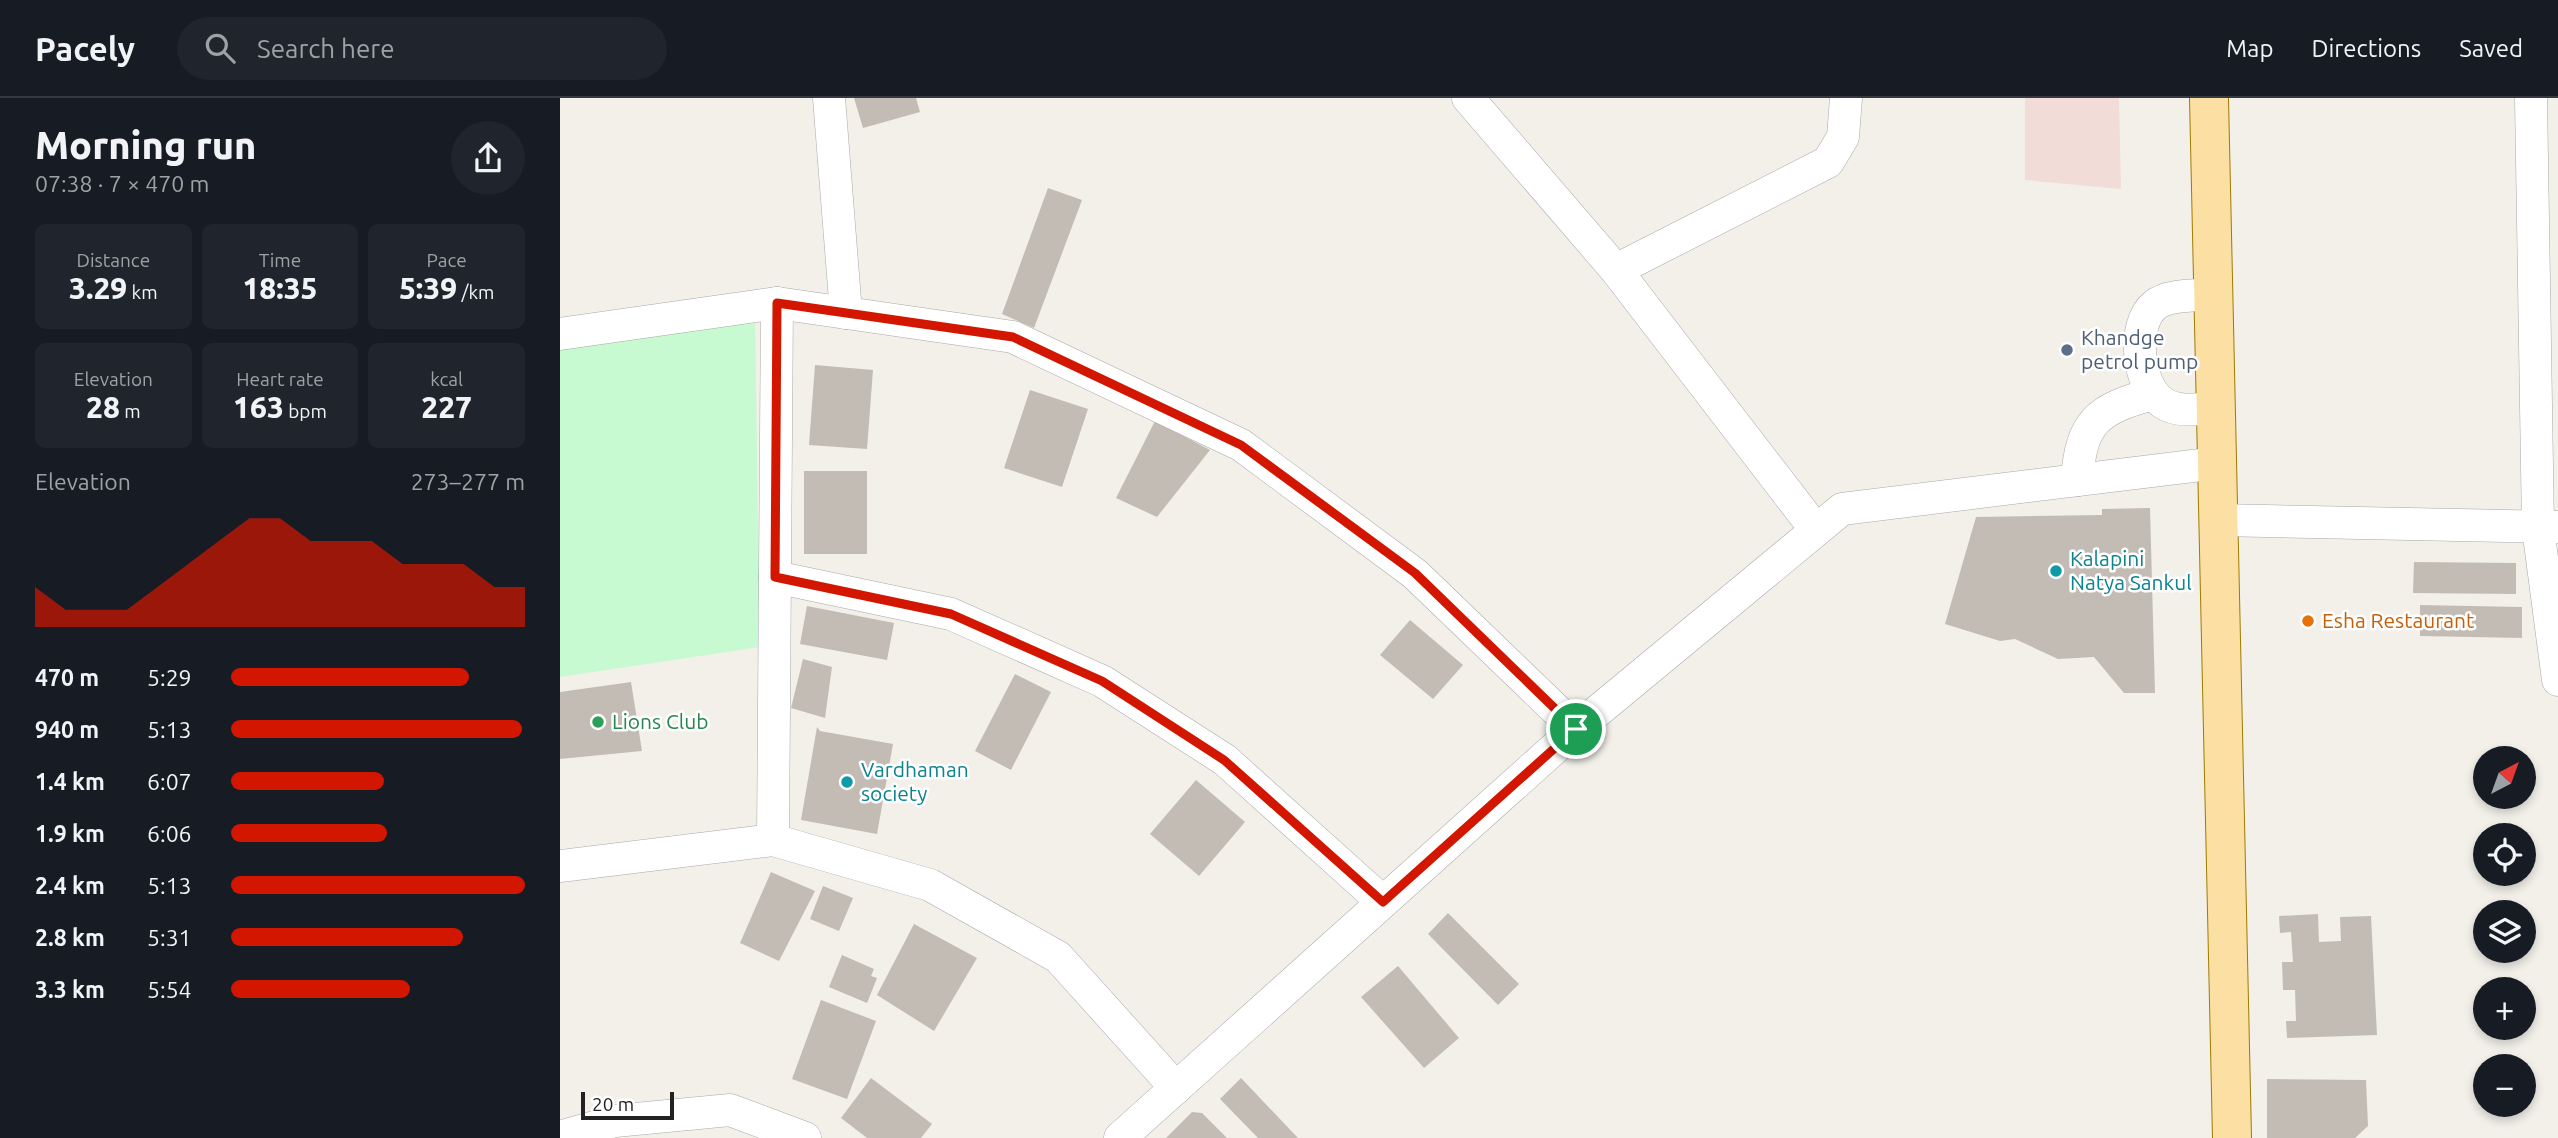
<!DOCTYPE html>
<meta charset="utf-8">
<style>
:root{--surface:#171b24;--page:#20242c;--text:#f1f3f6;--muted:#9ea1a6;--line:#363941;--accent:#d31600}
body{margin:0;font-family:Ubuntu,sans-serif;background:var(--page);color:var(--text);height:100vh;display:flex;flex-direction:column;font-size:26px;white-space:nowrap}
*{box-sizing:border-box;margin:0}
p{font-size:23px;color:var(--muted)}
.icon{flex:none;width:38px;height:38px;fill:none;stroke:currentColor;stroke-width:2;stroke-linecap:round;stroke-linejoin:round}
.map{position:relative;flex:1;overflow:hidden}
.panel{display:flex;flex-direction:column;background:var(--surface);width:560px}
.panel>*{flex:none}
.needle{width:46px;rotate:41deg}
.tools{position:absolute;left:1913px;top:648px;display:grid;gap:14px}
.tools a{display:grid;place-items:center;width:63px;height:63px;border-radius:50%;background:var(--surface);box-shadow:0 4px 10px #0003;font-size:35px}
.scale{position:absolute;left:21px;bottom:18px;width:93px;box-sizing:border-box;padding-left:7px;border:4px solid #222;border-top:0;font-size:19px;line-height:24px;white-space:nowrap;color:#222;-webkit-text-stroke:5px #fff;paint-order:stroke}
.pin{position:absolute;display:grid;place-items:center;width:60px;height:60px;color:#fff;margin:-30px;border:4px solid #fff;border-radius:50%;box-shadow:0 2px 7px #0007}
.round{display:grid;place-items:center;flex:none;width:74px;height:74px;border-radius:37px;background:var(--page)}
.headline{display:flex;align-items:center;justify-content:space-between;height:119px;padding:0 35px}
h1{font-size:38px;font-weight:800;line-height:52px}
.metrics{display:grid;grid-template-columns:repeat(3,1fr);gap:10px;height:119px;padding:7px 35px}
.metrics div{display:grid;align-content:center;border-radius:10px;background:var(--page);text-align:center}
.metrics b{font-size:30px;font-weight:800}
.metrics small{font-size:19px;font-weight:400}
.metrics p{font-size:19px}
.chart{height:196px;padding:14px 35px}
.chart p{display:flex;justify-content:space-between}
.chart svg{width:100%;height:126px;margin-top:7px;fill:var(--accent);opacity:.7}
ul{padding:0 35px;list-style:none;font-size:23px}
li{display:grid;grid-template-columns:112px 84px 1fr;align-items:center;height:52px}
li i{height:18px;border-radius:9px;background:var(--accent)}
header{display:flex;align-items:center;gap:42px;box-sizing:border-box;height:98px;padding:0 35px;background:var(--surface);border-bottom:2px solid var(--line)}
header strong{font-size:33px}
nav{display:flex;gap:38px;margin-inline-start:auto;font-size:24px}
.search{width:490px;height:63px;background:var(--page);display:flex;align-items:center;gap:18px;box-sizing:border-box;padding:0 24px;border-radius:38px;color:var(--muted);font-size:26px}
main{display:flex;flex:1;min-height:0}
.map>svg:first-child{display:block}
.commercial{fill:#f2dcd8}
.park{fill:#c7fad1}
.building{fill:#c3bcb5}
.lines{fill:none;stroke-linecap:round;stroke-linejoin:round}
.minor-casing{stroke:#a9a9a9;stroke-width:33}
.major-casing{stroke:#9f7b00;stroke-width:40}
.minor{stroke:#fff;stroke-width:32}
.major{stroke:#fcdfa3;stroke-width:38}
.route-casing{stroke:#fff;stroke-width:14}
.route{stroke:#d31600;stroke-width:9}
.service-dot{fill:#5c6f8a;stroke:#fff;stroke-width:2.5}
.culture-dot{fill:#0f9aa8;stroke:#fff;stroke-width:2.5}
.food-dot{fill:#e8710a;stroke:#fff;stroke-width:2.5}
.leisure-dot{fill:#2e9e5b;stroke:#fff;stroke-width:2.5}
.labels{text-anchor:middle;stroke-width:5;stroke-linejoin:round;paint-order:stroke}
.service-label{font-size:21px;fill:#4e5e75;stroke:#fff;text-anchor:start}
.culture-label{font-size:21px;fill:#0d838f;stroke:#fff;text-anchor:start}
.food-label{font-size:21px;fill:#c56008;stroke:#fff;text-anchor:start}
.leisure-label{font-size:21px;fill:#27864d;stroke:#fff;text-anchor:start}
</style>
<header>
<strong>Pacely</strong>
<div class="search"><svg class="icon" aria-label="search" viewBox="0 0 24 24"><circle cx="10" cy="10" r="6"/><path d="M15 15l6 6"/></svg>Search here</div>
<nav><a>Map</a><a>Directions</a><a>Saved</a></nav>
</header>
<main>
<section class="panel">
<div class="headline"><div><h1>Morning run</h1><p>07:38 · 7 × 470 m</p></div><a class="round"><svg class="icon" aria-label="share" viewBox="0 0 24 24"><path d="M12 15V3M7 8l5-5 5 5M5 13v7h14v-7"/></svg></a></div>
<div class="metrics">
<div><p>Distance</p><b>3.29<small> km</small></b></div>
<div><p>Time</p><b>18:35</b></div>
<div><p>Pace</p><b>5:39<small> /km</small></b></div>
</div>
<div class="metrics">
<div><p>Elevation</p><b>28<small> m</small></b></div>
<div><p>Heart rate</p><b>163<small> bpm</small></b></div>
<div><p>kcal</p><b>227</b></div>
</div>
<div class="chart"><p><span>Elevation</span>273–277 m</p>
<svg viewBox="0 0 160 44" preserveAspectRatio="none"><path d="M0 44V30L10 38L20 38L30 38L40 30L50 22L60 14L70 6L80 6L90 14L100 14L110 14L120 22L130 22L140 22L150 30L160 30V44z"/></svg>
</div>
<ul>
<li><b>470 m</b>5:29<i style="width:81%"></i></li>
<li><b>940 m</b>5:13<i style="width:99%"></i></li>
<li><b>1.4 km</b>6:07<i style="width:52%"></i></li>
<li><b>1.9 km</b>6:06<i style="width:53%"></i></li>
<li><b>2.4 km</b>5:13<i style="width:100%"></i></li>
<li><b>2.8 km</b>5:31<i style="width:79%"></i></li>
<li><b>3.3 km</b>5:54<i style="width:61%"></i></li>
</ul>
</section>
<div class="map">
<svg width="1998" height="1040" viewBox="0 0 1998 1040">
<rect width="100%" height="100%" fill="#f2f0e9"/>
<path class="commercial" d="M1465,0h94l2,91 -96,-9z"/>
<path class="park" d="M195,221l5,328 -200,30v-336z"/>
<g class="building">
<path d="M294,0h62l4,14 -57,16z"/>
<path d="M488,90l34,12 -48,128 -32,-14z"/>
<path d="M255,267l58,5 -6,79 -58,-4z"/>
<path d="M470,292l58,19 -26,78 -58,-19z"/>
<path d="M595,323l55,29 -53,67 -41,-19z"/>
<rect x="244" y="373" width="63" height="83"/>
<path d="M1590,410l5,185h-31l-30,-36 -36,2 -43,-20 -15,2 -55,-17 31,-107 126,-2v-6z"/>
<path d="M1854,464l102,1v31l-103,-1z"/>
<path d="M1860,507l102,2v31l-102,-2z"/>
<path d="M247,508l87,17 -7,37 -87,-16z"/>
<path d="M850,522l53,45 -30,34 -53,-44z"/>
<path d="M243,561l29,8 -7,51 -34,-10z"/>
<path d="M455,576l36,18 -40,78 -36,-19z"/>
<path d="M71,584l11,69 -82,8v-67z"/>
<path d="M257,629l3,4 73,13 -16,90 -76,-14z"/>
<path d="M636,682l49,42 -46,54 -49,-42z"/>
<path d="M211,774l44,19 -36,70 -39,-18z"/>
<path d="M263,788l30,12 -14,33 -29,-12z"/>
<path d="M888,815l71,71 -21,21 -70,-71z"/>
<path d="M1758,816l1,28 22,-1 -1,-24 31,-1 6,119 -90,3 -1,-17h10l-1,-31h-12l-1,-28h11l-2,-30 -11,1 -1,-17z"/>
<path d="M354,826l63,34 -43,73 -57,-36z"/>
<path d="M282,857l32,14 -3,7 6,2 -10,25 -38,-16z"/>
<path d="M838,868l61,72 -35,30 -63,-71z"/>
<path d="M261,902l55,21 -29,78 -55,-20z"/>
<path d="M311,980l61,46 -11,14h-54l-26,-20z"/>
<path d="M681,980l57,60h-40l-38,-39z"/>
<path d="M1707,981l99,1 2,46 -13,12h-88z"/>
<path d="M632,1014l10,1 25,25h-61z"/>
</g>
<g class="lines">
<defs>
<g id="minor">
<path d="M269,0l17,215"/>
<path d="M908,0l148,172 200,260"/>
<path d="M1971,0l7,430 20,152"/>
<path d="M1056,172l212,-108 15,-25 3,-39"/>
<path d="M1653,196c-17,2 -45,0 -58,11 -24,19 -18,81 8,98 16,10 35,6 53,5"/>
<path d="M0,236l217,-31 236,34 228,108 174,129 161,155"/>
<path d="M1517,382c4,-58 20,-71 76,-86"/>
<path d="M1659,422l339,7"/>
<path d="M215,479l176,37 151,67 123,79 158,142"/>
<path d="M213,742l4,-537"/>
<path d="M0,768l213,-26 157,45 128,72 118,131"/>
<path d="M0,1039l55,-16 115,-11 75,28"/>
<path d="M560,1040l456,-409 266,-220 375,-46"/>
</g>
<path id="major" d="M1649,0l23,1040"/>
</defs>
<use href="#minor" class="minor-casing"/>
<use href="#major" class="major-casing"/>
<use href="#minor" class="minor"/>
<use href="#major" class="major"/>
</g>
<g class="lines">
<defs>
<path id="route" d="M217,205l236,34 228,108 174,128 161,156 -193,173 -159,-142 -122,-79 -151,-67 -176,-37z"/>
</defs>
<use href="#route" class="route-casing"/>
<use href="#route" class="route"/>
</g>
<circle class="service-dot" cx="1507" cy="252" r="7"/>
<g class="culture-dot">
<circle cx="1496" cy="473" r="7"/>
<circle cx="287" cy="684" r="7"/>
</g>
<circle class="food-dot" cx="1748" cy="523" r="7"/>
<circle class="leisure-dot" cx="38" cy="624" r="7"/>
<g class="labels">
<g class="service-label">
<text x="1521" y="247">Khandge<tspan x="1521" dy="24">petrol pump</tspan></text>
</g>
<g class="culture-label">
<text x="1510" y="468">Kalapini<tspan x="1510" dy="24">Natya Sankul</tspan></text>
<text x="301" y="679">Vardhaman<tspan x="301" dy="24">society</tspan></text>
</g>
<g class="food-label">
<text x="1762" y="530">Esha Restaurant</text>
</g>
<g class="leisure-label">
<text x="52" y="631">Lions Club</text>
</g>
</g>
</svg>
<div class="tools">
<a><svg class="needle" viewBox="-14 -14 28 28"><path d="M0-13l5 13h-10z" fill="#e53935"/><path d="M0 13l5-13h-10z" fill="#9ea1a6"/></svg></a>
<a><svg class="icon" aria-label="locate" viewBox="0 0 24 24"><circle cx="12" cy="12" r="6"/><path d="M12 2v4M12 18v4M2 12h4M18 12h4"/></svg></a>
<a><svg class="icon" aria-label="layers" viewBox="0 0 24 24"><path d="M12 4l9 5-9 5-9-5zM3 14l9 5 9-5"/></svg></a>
<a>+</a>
<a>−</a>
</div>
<div class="scale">20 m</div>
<div class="pin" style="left:1016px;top:631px;background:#1e9e55"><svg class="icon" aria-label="arrive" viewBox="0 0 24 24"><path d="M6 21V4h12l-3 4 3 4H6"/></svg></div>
</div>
</main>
